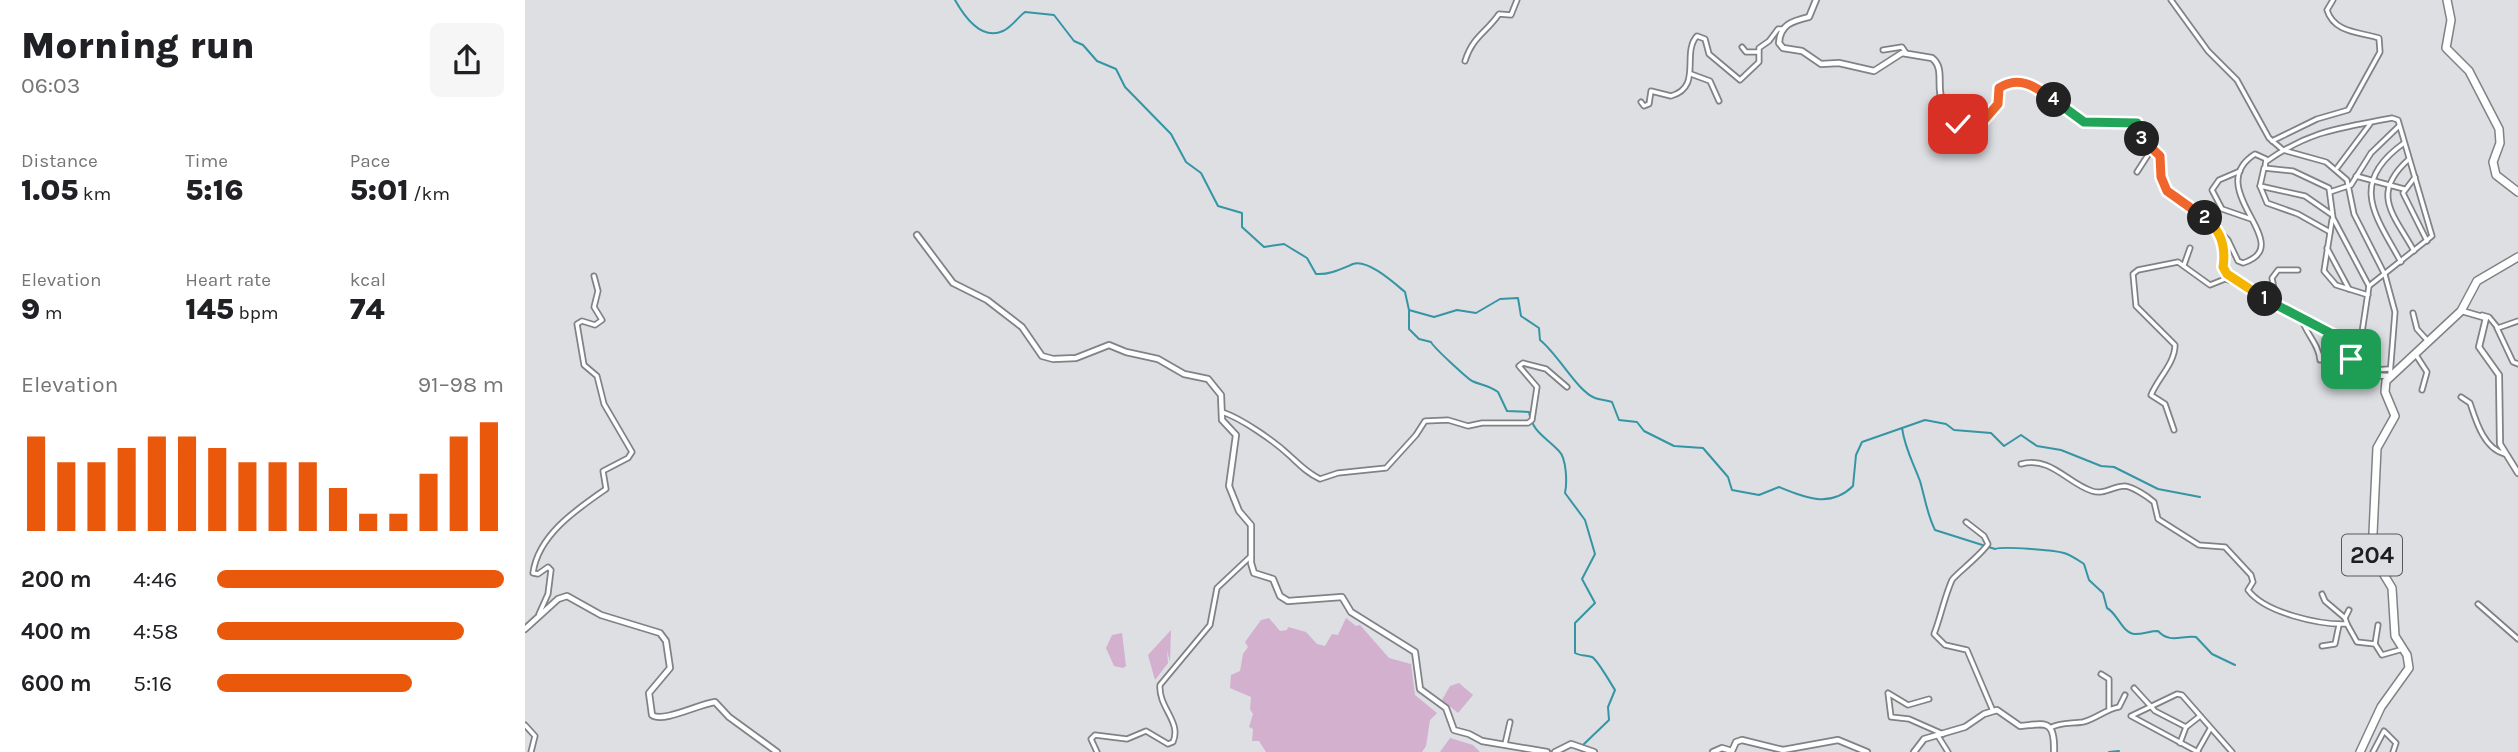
<!DOCTYPE html>
<meta charset="utf-8">
<style>
:root{--surface:#fff;--page:#f6f6f6;--text:#202124;--muted:#757577;--accent:#ea580c}
body{margin:0;font-family:Karla,sans-serif;background:var(--page);color:var(--text);height:100vh;display:flex;flex-direction:column;font-size:26px;white-space:nowrap}
*{box-sizing:border-box;margin:0}
p{font-size:23px;color:var(--muted)}
.icon{flex:none;width:38px;height:38px;fill:none;stroke:currentColor;stroke-width:2;stroke-linecap:round;stroke-linejoin:round}
.map{position:relative;flex:1;overflow:hidden}
.sheet{display:flex;flex-direction:column;background:var(--surface);width:525px}
.sheet>*{flex:none}
.pin{position:absolute;display:grid;place-items:center;width:60px;height:60px;color:#fff;margin:-30px;border-radius:14px;box-shadow:0 4px 10px #0006}
.km{position:absolute;width:35px;height:35px;margin:-18px;border-radius:50%;background:#222;color:#fff;font-size:19px;line-height:35px;text-align:center}
.round{display:grid;place-items:center;flex:none;width:74px;height:74px;border-radius:10px;background:var(--page)}
.overview{display:flex;align-items:center;justify-content:space-between;height:119px;padding:0 21px}
h1{font-size:38px;font-weight:800;line-height:52px}
.figures{display:grid;grid-template-columns:repeat(3,1fr);gap:10px;height:119px;padding:7px 21px}
.figures div{display:grid;align-content:center}
.figures b{font-size:30px;font-weight:800}
.figures small{font-size:19px;font-weight:400}
.figures p{font-size:19px}
.chart{height:196px;padding:14px 21px}
.chart p{display:flex;justify-content:space-between}
.chart svg{width:100%;height:126px;margin-top:7px;stroke:var(--accent);stroke-width:6}
ul{padding:0 21px;list-style:none;font-size:23px}
li{display:grid;grid-template-columns:112px 84px 1fr;align-items:center;height:52px}
li i{height:18px;border-radius:9px;background:var(--accent)}
main{display:flex;flex:1;min-height:0}
.map>svg:first-child{display:block}
.green{fill:#d2b0ce}
.lines{fill:none;stroke-linecap:round;stroke-linejoin:round}
.stream{stroke:#3595a4;stroke-width:2}
.street-casing{stroke:#808285;stroke-width:7}
.secondary-casing{stroke:#808285;stroke-width:8}
.highway-casing{stroke:#808285;stroke-width:10}
.street{stroke:#fff;stroke-width:3.5}
.secondary{stroke:#fff;stroke-width:4.5}
.highway{stroke:#fff;stroke-width:7}
.split-1-casing{stroke:#fff;stroke-width:14}
.split-2-casing{stroke:#fff;stroke-width:14}
.split-3-casing{stroke:#fff;stroke-width:14}
.split-4-casing{stroke:#fff;stroke-width:14}
.split-5-casing{stroke:#fff;stroke-width:14}
.split-6-casing{stroke:#fff;stroke-width:14}
.split-1{stroke:#22a559;stroke-width:9}
.split-2{stroke:#f5b400;stroke-width:9}
.split-3{stroke:#f0652b;stroke-width:9}
.split-4{stroke:#22a559;stroke-width:9}
.split-5{stroke:#f0652b;stroke-width:9}
.split-6{stroke:#f5b400;stroke-width:9}
.labels{text-anchor:middle;stroke-width:7;stroke-linejoin:round;paint-order:stroke}
.shield{fill:#dddfe3;stroke:#57585a;stroke-width:2}
.shield-label{font-size:24px;font-weight:bold;fill:#1d1e1f}
</style>
<main>
<section class="sheet">
<div class="overview"><div><h1>Morning run</h1><p>06:03</p></div><a class="round"><svg class="icon" aria-label="share" viewBox="0 0 24 24"><path d="M12 15V3M7 8l5-5 5 5M5 13v7h14v-7"/></svg></a></div>
<div class="figures">
<div><p>Distance</p><b>1.05<small> km</small></b></div>
<div><p>Time</p><b>5:16</b></div>
<div><p>Pace</p><b>5:01<small> /km</small></b></div>
</div>
<div class="figures">
<div><p>Elevation</p><b>9<small> m</small></b></div>
<div><p>Heart rate</p><b>145<small> bpm</small></b></div>
<div><p>kcal</p><b>74</b></div>
</div>
<div class="chart"><p><span>Elevation</span>91–98 m</p>
<svg viewBox="0 0 160 44" preserveAspectRatio="none"><path d="M5 44V11M15 44V20M25 44V20M35 44V15M45 44V11M55 44V11M65 44V15M75 44V20M85 44V20M95 44V20M105 44V29M115 44V38M125 44V38M135 44V24M145 44V11M155 44V6"/></svg>
</div>
<ul>
<li><b>200 m</b>4:46<i style="width:100%"></i></li>
<li><b>400 m</b>4:58<i style="width:86%"></i></li>
<li><b>600 m</b>5:16<i style="width:68%"></i></li>
</ul>
</section>
<div class="map">
<svg width="1993" height="752" viewBox="0 0 1993 752">
<rect width="100%" height="100%" fill="#dddfe3"/>
<g class="green">
<path d="M744,618l11,13 7,-1 1,-3 18,5 11,12 8,2 7,-12 6,1 8,-17 10,8 4,-1 29,33 22,6 4,31 22,18 -7,7 -4,26 -4,6h-156l-7,-11h-7l1,-12 -4,-2 4,-13 -3,-5 1,-12 -21,-9 1,-13 9,-4 3,-17 5,-7 -3,-5 16,-22z"/>
<path d="M646,630l-1,32 -3,-12 1,13 -13,17 -7,-25z"/>
<path d="M597,633l4,33 -3,2 -9,-2 -8,-18 6,-13z"/>
<path d="M934,683l14,12 -15,18 -16,-13 8,-14z"/>
<path d="M925,738l23,7 7,7h-40z"/>
</g>
<g class="lines">
<g class="stream">
<path d="M430,0c9,16 26,41 48,31 9,-4 15,-14 22,-19l29,3 20,26 9,4 14,16 19,8 9,18 46,47 15,28 15,11 17,33 24,7v14l22,20 20,-3 23,14 9,16c13,1 25,-5 37,-10 15,-5 41,19 52,28l4,18 25,7 23,-7 19,3 24,-14 18,-1 3,18 18,12 1,12c18,14 37,51 55,58 5,2 11,2 17,4l7,18 18,2 7,9 30,15 29,2 25,29 4,13 27,5 20,-8c24,10 51,22 74,-1l3,-31 6,-13 63,-22 21,4 8,6 37,3 13,13 17,-11 16,11 24,4 40,16 13,1 44,22 42,8"/>
<path d="M884,311v18l10,10 12,3c2,5 36,36 41,39 9,4 18,5 26,11l9,19 22,1c4,21 16,24 30,39 8,8 8,33 6,42l20,27 10,34 -13,25 13,24 -20,20v30c5,3 11,2 17,4 5,2 19,27 23,33l-7,17 1,13 -26,25"/>
<path d="M1377,428c3,21 11,34 18,53 5,17 7,33 15,49l60,19c8,-3 58,1 69,4 7,2 14,7 20,11l5,16 14,13 4,15c11,6 15,25 28,26 9,0 15,-3 23,-3 12,13 24,4 38,6l16,17 23,11"/>
<path d="M1584,752l10,-1"/>
</g>
<defs>
<g id="street">
<path d="M1646,0l37,51 29,29 32,58 14,12 43,12 21,18 7,34 31,61 10,37 -5,63"/>
<path d="M1217,47l4,5h12"/>
<path d="M1358,50l19,-3 4,6"/>
<path d="M940,61c8,-25 21,-28 34,-47l12,1 6,-15"/>
<path d="M1166,74l19,7 9,20"/>
<path d="M1116,102l3,4 5,-2 2,-13 20,5c32,-9 10,-43 26,-60l8,3 4,15 31,26 19,-18v-14l10,-7 9,-12h5"/>
<path d="M1420,108l1,34"/>
<path d="M1747,141l45,-22 31,-9 32,-58 -1,-14c-19,-6 -45,-5 -52,-28l6,-10"/>
<path d="M1884,159c-39,35 -16,54 5,92"/>
<path d="M1742,161c44,-31 74,-33 125,-43l6,2 34,116 -63,50"/>
<path d="M1812,168l33,-44"/>
<path d="M1715,171l-21,9 -7,10 10,19 29,10"/>
<path d="M1612,172l11,-17 -6,-16"/>
<path d="M1831,176l48,13"/>
<path d="M1890,177l-12,16 24,48"/>
<path d="M1735,186l45,10 26,18"/>
<path d="M1805,192l21,-7 20,-32 28,-27"/>
<path d="M1807,220l-8,51 12,14 32,10"/>
<path d="M1691,228l12,12 10,21 5,2c57,-18 -43,-74 12,-109l11,5 -1,8"/>
<path d="M1805,232l-32,-18 -31,-11 -7,-17 4,-18 29,3 36,17 4,30 36,68 -8,53 5,22 7,9 16,-1"/>
<path d="M1802,248l22,41"/>
<path d="M1876,262c-26,-47 -53,-79 3,-119"/>
<path d="M1659,265l6,-17"/>
<path d="M1752,305l-5,-27 6,-8h20"/>
<path d="M1888,313l4,16 10,11"/>
<path d="M1957,315l7,2 9,11 20,-7"/>
<path d="M1776,317c4,16 18,27 19,43"/>
<path d="M1972,328l16,34 5,2"/>
<path d="M1891,355l11,17 -5,18"/>
<path d="M1936,397l9,6c6,18 14,46 35,51"/>
<path d="M697,412c19,6 52,29 67,43 11,10 18,18 31,24l18,-6 48,-5 30,-33 9,-14 23,-1 20,6 14,-3h46l4,-3 5,-33 -18,-21 4,-3 23,6 21,18"/>
<path d="M1649,430l-9,-26 -14,-9c7,-17 24,-32 24,-50l-39,-39 -3,-32 5,-4 40,-8 32,23 15,-6 13,4"/>
<path d="M1496,464c30,-8 46,19 71,27 12,4 21,-5 33,-5 8,1 22,10 29,16l4,17 41,26 26,2 26,28 2,7 -5,8c17,23 72,35 99,34l10,18 18,2 7,11 21,-6"/>
<path d="M1441,522l18,14 4,8c-7,11 -33,31 -36,36 -8,18 -11,36 -18,54l11,11 22,5 26,61"/>
<path d="M1797,594l3,7 20,17"/>
<path d="M1953,604l40,35"/>
<path d="M14,614l9,-20 3,-24 -3,-3 -10,7 -5,-1c5,-38 44,-64 73,-84l-3,-18 25,-13 4,-6 -28,-48 -7,-28 -13,-11 -7,-41 5,-3 13,4 7,-5 -8,-13 4,-16 -4,-15"/>
<path d="M1822,624l-2,-6 4,-8"/>
<path d="M1850,644l3,-19"/>
<path d="M1797,646l13,-2 4,-19"/>
<path d="M1576,674l8,5v29"/>
<path d="M1609,688l21,23 31,16"/>
<path d="M1404,699l-21,6 -20,-12 3,24 18,2 34,15"/>
<path d="M0,725l10,11 -4,16"/>
<path d="M1525,728c11,-6 21,-4 33,-6 13,-3 23,-13 36,-15l6,-12"/>
<path d="M1413,736l10,16"/>
<path d="M1655,743l6,-16 14,-11"/>
<path d="M980,744l5,-22"/>
<path d="M572,752l-6,-13 4,-4 32,4 19,-8 22,13 5,-2c9,-20 -15,-35 -13,-57l50,-60 7,-37 34,-32"/>
<path d="M1672,752l13,-23"/>
<path d="M1673,752l-67,-36 46,-22 5,1 50,57"/>
<path d="M1848,752l11,-21 12,12 -3,9"/>
</g>
<g id="secondary">
<path d="M1291,0l-7,17c-16,4 -29,7 -30,26l4,5 19,3 19,13 18,-1 35,8 28,-18 30,5c13,10 4,28 10,42 4,11 14,23 23,32l9,-1 24,-27 1,-16 21,-7 20,9 44,32 54,1 5,17 17,16c2,10 -1,22 5,32 5,9 15,11 23,16 24,16 39,35 35,63l4,7 44,28 65,34 28,39 25,1"/>
<path d="M392,235l36,48 34,17 35,27 20,29 11,3 23,-1 33,-13 17,7 32,7 26,15 24,5 13,16 1,25 14,15 -7,51 10,25 12,14v38l3,10 19,6 7,17 8,5 54,-4 9,15 64,40 5,37 26,19 8,22 15,4 13,7 65,11"/>
<path d="M1937,311l24,7 -7,29 20,28 1,69 18,29"/>
<path d="M0,629l33,-30 9,-3 34,19 59,18 6,8 4,27 -21,25 3,22c11,8 47,-11 63,-13l14,15 48,35"/>
<path d="M1030,752l16,-8 23,8"/>
<path d="M1188,752l9,-4 10,3 4,-9 6,-2 41,10 55,-10 29,12"/>
<path d="M1389,752l10,-13 41,-12 19,-13 13,-4 23,16c25,-2 35,-8 34,26"/>
</g>
<g id="highway">
<path d="M1922,0l4,20 -5,28 23,23 30,58 1,14 -7,19 3,13 22,17"/>
<path d="M1835,752l21,-45 28,-39 -2,-13 -12,-19 -3,-48 -20,-33 5,-107 18,-32 -10,-24 1,-11 75,-70 16,-30 41,-24"/>
</g>
</defs>
<use href="#street" class="street-casing"/>
<use href="#secondary" class="secondary-casing"/>
<use href="#highway" class="highway-casing"/>
<use href="#street" class="street"/>
<use href="#secondary" class="secondary"/>
<use href="#highway" class="highway"/>
</g>
<g class="lines">
<defs>
<path id="split-1" d="M1740,299l71,37 15,23"/>
<path id="split-2" d="M1680,218c17,13 21,30 18,49l4,7 38,25"/>
<path id="split-3" d="M1617,139l18,17 1,21 6,14 38,27"/>
<path id="split-4" d="M1529,100l30,22 53,1 5,16"/>
<path id="split-5" d="M1453,127l20,-23 1,-16c21,-14 38,0 55,12"/>
<path id="split-6" d="M1433,124l10,8 10,-5"/>
</defs>
<use href="#split-1" class="split-1-casing"/>
<use href="#split-2" class="split-2-casing"/>
<use href="#split-3" class="split-3-casing"/>
<use href="#split-4" class="split-4-casing"/>
<use href="#split-5" class="split-5-casing"/>
<use href="#split-6" class="split-6-casing"/>
<use href="#split-1" class="split-1"/>
<use href="#split-2" class="split-2"/>
<use href="#split-3" class="split-3"/>
<use href="#split-4" class="split-4"/>
<use href="#split-5" class="split-5"/>
<use href="#split-6" class="split-6"/>
</g>
<g class="labels">
<rect class="shield" x="1817" y="534.5" width="60" height="41" rx="5"/>
<g class="shield-label">
<text x="1847" y="563">204</text>
</g>
</g>
</svg>
<div class="pin" style="left:1826px;top:359px;background:#1e9e55"><svg class="icon" aria-label="arrive" viewBox="0 0 24 24"><path d="M6 21V4h12l-3 4 3 4H6"/></svg></div>
<div class="pin" style="left:1433px;top:124px;background:#d93025"><svg class="icon" aria-label="check" viewBox="0 0 24 24"><path d="M5 12l5 5 9-10"/></svg></div>
<b class="km" style="left:1740px;top:299px">1</b>
<b class="km" style="left:1680px;top:218px">2</b>
<b class="km" style="left:1617px;top:139px">3</b>
<b class="km" style="left:1529px;top:100px">4</b>
</div>
</main>
